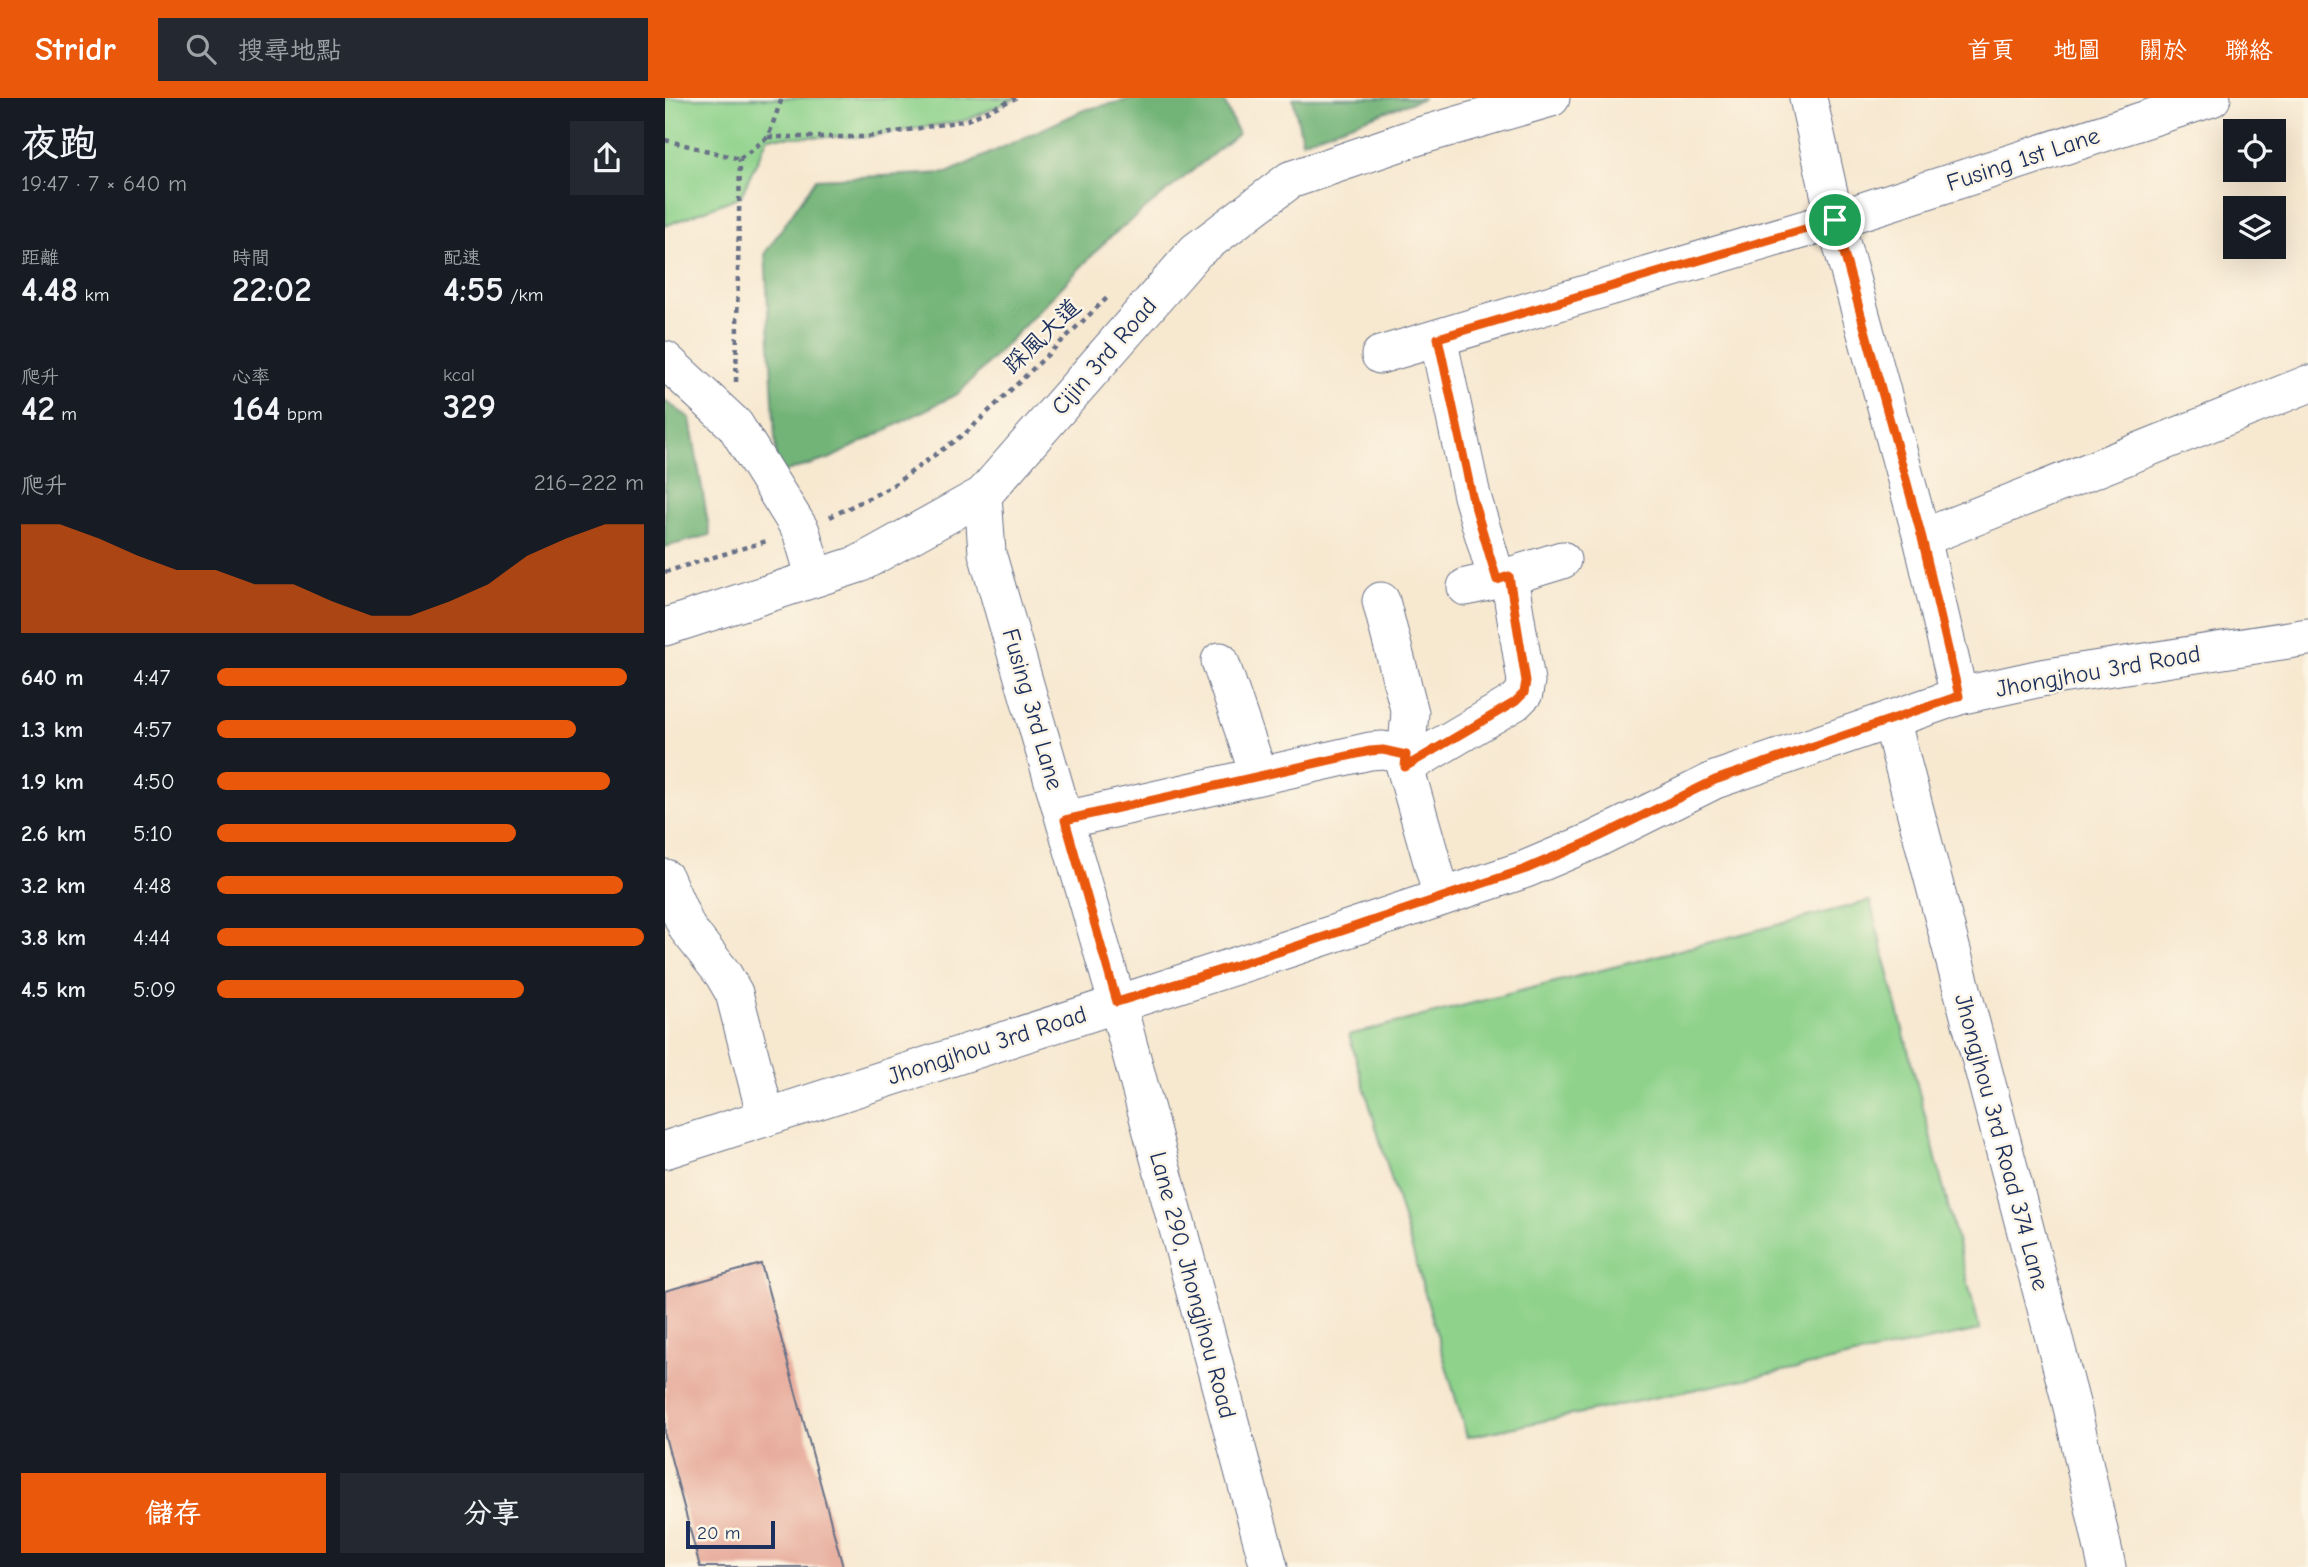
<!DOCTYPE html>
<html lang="zh-TW">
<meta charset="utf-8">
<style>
:root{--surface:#171b24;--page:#242831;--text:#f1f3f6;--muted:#9ea1a6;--accent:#ea580c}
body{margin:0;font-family:"Comic Neue","LXGW WenKai TC",sans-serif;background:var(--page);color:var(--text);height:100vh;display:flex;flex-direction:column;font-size:26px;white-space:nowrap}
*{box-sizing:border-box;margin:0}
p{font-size:23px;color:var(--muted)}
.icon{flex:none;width:38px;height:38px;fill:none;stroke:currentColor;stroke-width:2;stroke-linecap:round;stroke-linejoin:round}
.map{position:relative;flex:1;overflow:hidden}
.panel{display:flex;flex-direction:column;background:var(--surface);width:665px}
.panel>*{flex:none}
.controls{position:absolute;left:1558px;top:21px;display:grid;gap:14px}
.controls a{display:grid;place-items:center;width:63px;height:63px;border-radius:0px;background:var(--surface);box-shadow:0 7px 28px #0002;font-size:35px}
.scale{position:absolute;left:21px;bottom:18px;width:89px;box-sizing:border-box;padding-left:7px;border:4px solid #1b2f5e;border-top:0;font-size:19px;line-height:24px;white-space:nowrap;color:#1b2f5e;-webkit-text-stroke:5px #fcf5e5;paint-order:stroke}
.pin{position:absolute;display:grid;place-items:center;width:60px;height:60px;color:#fff;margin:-30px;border:4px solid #fff;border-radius:50%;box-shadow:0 2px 7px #0007}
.round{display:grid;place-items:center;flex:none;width:74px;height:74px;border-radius:0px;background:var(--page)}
.overview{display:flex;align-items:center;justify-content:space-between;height:119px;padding:0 21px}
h1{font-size:38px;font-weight:800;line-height:52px}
.metrics{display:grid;grid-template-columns:repeat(3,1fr);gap:10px;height:119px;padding:7px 21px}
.metrics div{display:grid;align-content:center}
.metrics b{font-size:35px;font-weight:800}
.metrics small{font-size:19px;font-weight:400}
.metrics p{font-size:19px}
.chart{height:196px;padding:14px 21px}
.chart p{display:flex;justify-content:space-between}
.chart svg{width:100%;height:126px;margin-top:7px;fill:var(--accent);opacity:.7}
.button{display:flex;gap:14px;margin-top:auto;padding:14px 21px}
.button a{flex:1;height:80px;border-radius:0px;background:var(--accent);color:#fff;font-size:28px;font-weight:800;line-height:80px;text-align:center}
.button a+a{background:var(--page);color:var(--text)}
ul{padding:0 21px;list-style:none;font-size:23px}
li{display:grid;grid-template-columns:112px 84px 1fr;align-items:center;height:52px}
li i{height:18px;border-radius:9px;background:var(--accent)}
header{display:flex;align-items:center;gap:42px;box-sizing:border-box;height:98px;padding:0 35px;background:var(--accent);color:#fff}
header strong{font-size:33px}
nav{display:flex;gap:38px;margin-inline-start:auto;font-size:24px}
.search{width:490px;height:63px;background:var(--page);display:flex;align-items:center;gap:18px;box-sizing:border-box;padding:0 24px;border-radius:0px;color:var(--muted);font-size:26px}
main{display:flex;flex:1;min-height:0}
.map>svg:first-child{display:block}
.green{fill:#8ed28b;stroke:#548074;stroke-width:2}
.forest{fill:#72b477;stroke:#46726a;stroke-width:2}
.building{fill:#e5a494}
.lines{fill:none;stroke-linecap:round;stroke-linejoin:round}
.minor-casing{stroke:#687086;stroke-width:39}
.path{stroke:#687086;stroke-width:4.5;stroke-dasharray:5 5;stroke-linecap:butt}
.minor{stroke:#fff;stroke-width:37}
.route-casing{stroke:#fff;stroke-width:14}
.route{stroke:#ea580c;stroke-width:9}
.labels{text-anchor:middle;stroke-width:5;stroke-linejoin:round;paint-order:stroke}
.street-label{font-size:24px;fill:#1b2f5e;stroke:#fcf5e5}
</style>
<header>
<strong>Stridr</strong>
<div class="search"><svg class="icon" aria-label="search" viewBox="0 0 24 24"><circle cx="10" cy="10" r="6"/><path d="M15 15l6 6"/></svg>搜尋地點</div>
<nav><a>首頁</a><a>地圖</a><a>關於</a><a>聯絡</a></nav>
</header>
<main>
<section class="panel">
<div class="overview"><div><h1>夜跑</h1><p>19:47 · 7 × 640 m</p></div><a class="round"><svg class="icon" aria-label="share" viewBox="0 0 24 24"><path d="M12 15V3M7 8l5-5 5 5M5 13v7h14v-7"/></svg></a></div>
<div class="metrics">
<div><p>距離</p><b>4.48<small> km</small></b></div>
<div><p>時間</p><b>22:02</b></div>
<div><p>配速</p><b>4:55<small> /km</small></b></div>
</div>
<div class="metrics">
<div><p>爬升</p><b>42<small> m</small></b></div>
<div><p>心率</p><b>164<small> bpm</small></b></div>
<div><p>kcal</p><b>329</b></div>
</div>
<div class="chart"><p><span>爬升</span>216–222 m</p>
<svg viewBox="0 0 160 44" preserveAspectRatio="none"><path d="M0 44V6L10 6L20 11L30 17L40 22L50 22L60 27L70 27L80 33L90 38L100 38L110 33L120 27L130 17L140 11L150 6L160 6V44z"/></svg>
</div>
<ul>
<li><b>640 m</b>4:47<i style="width:96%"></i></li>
<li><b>1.3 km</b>4:57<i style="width:84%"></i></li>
<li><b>1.9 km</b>4:50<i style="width:92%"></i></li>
<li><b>2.6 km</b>5:10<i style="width:70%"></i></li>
<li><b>3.2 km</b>4:48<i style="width:95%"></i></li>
<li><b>3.8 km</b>4:44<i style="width:100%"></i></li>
<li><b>4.5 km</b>5:09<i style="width:72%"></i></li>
</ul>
<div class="button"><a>儲存</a><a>分享</a></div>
</section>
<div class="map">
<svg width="1643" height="1469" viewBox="0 0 1643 1469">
<rect width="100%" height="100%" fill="#fcf5e5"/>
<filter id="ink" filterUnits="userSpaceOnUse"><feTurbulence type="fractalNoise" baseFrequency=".0143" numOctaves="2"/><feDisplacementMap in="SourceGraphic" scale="14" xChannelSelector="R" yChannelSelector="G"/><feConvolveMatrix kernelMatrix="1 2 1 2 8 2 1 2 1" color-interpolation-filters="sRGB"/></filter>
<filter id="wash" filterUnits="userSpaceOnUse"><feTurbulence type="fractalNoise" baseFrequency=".00686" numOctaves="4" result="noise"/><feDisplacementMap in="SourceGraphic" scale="28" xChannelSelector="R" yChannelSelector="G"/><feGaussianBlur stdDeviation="1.57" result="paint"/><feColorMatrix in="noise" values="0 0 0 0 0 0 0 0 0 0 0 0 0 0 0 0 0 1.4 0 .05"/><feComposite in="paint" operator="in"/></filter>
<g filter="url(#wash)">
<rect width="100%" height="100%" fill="#f7e8d0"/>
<g class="green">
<path d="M0,0h351l-49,22 -100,17h-99l-27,59 -76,30z"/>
<path d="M1205,803l110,429 -513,107 -118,-402z"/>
</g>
<g class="forest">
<path d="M471,0h87l15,36 -129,104 -150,155 -130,66 -52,15 -12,-221 51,-74 131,-6 137,-63z"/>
<path d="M628,0h131l-122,43z"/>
<path d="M0,303l25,17 20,117 -45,12z"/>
</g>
<g id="blocks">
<path class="building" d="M96,1166l82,303h-143l-35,-131v-145z"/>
</g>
</g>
<g filter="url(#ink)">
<use href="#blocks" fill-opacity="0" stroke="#687086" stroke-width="2"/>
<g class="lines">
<defs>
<g id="minor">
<path d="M1143,0l27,122 87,318 37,158"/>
<path d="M773,240l34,158 25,84"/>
<path d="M715,257l455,-135 377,-122"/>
<path d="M0,262l70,65 66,106 14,47"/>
<path d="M318,397l4,58 130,449 152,565"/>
<path d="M1257,440l386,-154"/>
<path d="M801,489l31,-7 65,-20"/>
<path d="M716,503l29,112 -5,54 37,130"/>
<path d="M0,529l194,-63 124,-69 213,-244 94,-71 126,-43 135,-39"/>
<path d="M555,563l39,115"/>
<path d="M1226,621l181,688 35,160"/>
<path d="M740,669l110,-65 9,-9 2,-12 -17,-105"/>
<path d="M400,722l305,-69 13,-1 23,5"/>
<path d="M0,780l22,50 36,46 11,19 32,124"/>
<path d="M0,1052l626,-202 235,-79 66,-28 123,-61 244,-84 82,-18 267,-41"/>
</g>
</defs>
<use href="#minor" class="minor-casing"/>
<g class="path">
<path d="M103,39h99l100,-17 49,-22"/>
<path d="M0,42l75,19"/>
<path d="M75,61l28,-22 14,-39"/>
<path d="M71,284l4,-223"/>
<path d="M165,419l59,-29 79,-57 141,-135"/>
<path d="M0,474l105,-32"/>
</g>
<use href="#minor" class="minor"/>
</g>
</g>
<g class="lines" filter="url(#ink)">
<defs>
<path id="route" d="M1170,122l87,318 37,158 -244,84 -124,61 -65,28 -235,79 -174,54 -52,-182 305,-69 13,-1 23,5 -1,12 110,-65 9,-9 2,-12 -17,-105 -12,4 -25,-84 -34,-158z"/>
</defs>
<use href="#route" class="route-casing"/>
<use href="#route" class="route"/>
</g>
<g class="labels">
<g class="street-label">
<text transform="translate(1358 61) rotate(-18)" y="8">Fusing 1st Lane</text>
<text transform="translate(377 238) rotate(-44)" y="8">踩風大道</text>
<text transform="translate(439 258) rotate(-49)" y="8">Cijin 3rd Road</text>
<text transform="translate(1433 573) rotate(-10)" y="8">Jhongjhou 3rd Road</text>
<text transform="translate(368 611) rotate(74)" y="8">Fusing 3rd Lane</text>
<text transform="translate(322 947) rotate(-18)" y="8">Jhongjhou 3rd Road</text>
<text transform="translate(1337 1044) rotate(75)" y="8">Jhongjhou 3rd Road 374 Lane</text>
<text transform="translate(528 1187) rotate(75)" y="8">Lane 290, Jhongjhou Road</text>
</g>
</g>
</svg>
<div class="controls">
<a><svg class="icon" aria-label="locate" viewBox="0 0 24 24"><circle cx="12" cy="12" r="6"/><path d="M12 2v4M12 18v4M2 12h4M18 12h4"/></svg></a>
<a><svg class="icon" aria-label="layers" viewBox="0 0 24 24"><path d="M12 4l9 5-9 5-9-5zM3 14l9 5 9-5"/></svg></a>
</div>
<div class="scale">20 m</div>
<div class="pin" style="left:1170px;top:122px;background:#1e9e55"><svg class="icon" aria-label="arrive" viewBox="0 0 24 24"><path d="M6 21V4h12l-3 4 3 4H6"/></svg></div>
</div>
</main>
